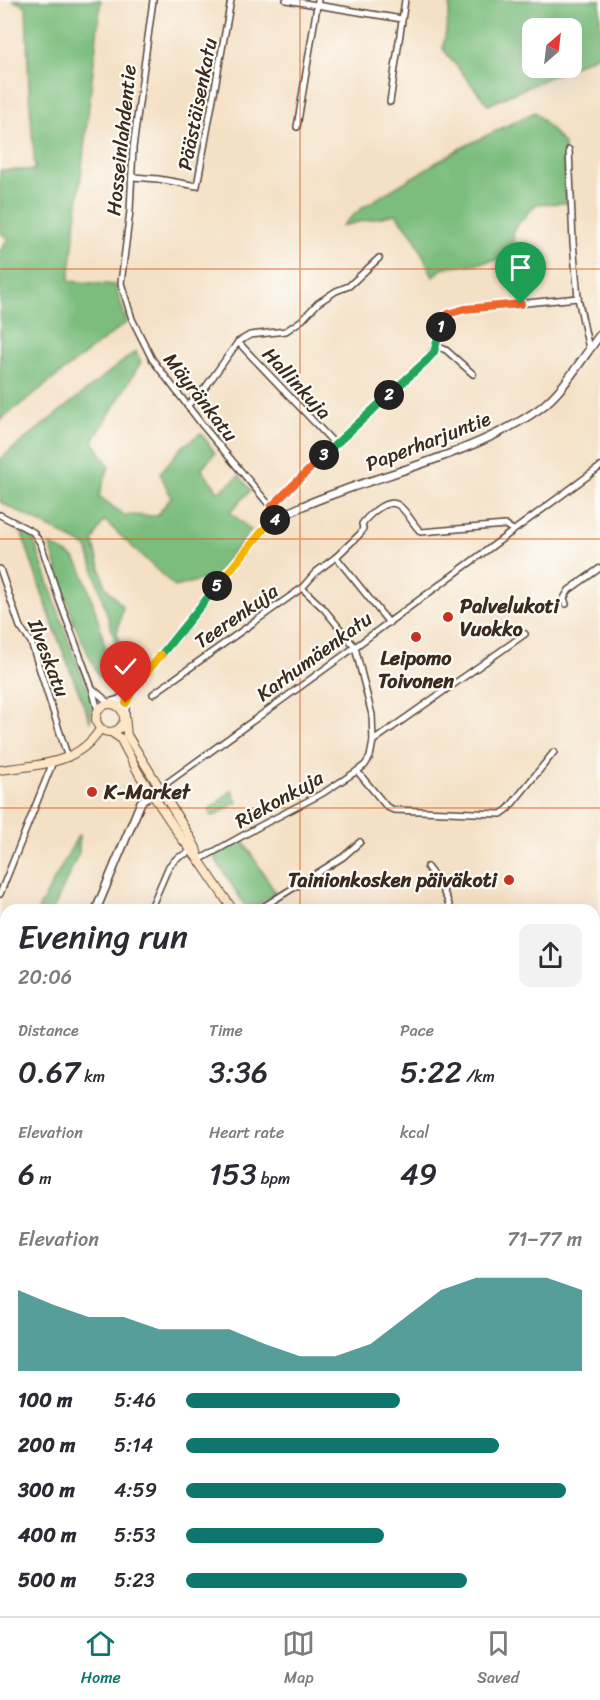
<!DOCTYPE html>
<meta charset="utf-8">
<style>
:root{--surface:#fff;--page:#f2f2f3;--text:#2b2b33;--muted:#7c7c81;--line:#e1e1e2;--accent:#0f766e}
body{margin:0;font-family:Sriracha,sans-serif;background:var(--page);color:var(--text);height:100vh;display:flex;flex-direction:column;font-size:22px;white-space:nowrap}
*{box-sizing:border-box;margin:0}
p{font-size:20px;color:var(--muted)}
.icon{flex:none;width:33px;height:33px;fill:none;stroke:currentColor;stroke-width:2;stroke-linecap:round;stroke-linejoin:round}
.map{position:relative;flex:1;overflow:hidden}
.panel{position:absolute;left:0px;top:904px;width:600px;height:712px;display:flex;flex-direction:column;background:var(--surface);border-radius:18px 18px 0 0;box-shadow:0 6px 24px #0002}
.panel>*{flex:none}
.needle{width:39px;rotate:28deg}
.tools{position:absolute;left:522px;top:18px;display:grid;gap:12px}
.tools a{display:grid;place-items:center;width:60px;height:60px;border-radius:12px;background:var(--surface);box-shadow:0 6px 24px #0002;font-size:30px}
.pin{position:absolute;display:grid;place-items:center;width:51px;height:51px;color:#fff;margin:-62px -26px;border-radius:50% 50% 50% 0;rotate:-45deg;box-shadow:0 0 6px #0007}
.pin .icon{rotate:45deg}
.km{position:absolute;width:30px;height:30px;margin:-15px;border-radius:50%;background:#222;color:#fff;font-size:16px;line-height:30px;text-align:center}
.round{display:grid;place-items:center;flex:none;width:63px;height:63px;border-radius:12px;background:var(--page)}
.headline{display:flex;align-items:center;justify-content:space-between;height:102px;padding:0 18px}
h1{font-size:33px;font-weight:600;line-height:45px}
.figures{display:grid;grid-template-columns:repeat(3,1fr);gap:9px;height:102px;padding:6px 18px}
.figures div{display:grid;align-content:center}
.figures b{font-size:30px;font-weight:600}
.figures small{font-size:16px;font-weight:400}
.figures p{font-size:16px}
.chart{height:168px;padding:12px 18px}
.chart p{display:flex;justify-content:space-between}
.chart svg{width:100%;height:108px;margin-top:6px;fill:var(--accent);opacity:.7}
ul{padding:0 18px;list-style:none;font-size:20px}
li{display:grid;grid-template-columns:96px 72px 1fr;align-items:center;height:45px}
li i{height:15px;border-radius:8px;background:var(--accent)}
.menu{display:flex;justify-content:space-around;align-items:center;height:84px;border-top:2px solid var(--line);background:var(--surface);font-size:16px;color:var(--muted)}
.menu a{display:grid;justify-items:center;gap:3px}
.menu .active{color:var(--accent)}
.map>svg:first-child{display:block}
.green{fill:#9bde95;stroke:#6b845a;stroke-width:1.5}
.forest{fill:#7cbd7e;stroke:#5c744e;stroke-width:1.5}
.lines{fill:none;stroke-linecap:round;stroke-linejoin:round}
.minor-casing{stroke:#574537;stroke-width:8}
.tertiary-casing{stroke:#574537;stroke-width:10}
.secondary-casing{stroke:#574537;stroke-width:10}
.minor{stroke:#fff;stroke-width:5}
.tertiary{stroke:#fff;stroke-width:7}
.secondary{stroke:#fee5c5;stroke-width:8}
.rail{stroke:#3b2a1e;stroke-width:1.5;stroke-dasharray:9 4.5;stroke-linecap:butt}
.split-1-casing{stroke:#fff;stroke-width:12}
.split-2-casing{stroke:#fff;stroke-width:12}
.split-3-casing{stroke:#fff;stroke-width:12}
.split-4-casing{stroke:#fff;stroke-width:12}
.split-5-casing{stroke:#fff;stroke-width:12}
.split-6-casing{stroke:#fff;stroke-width:12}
.split-7-casing{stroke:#fff;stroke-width:12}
.split-1{stroke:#f0652b;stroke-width:8}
.split-2{stroke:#22a559;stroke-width:8}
.split-3{stroke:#22a559;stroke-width:8}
.split-4{stroke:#f0652b;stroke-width:8}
.split-5{stroke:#f5b400;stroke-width:8}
.split-6{stroke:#22a559;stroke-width:8}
.split-7{stroke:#f5b400;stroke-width:8}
.grid{fill:none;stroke:#d7540e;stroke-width:1.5;stroke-opacity:0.55}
.poi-dot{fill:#c8321e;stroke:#fdfcf7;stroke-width:2}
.labels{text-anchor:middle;stroke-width:4.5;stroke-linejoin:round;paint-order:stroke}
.street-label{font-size:20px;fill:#3b2a1e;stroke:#fdfcf7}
.poi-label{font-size:20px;font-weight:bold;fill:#3b2a1e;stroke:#fdfcf7;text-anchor:start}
</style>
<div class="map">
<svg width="600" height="1616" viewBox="0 0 600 1616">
<rect width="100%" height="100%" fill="#fdfcf7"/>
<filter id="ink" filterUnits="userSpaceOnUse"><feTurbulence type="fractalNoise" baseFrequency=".0167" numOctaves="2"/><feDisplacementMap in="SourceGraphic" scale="12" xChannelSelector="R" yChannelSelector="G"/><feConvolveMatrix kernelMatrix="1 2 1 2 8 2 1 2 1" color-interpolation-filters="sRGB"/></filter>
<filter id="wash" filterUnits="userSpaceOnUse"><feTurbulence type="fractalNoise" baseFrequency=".008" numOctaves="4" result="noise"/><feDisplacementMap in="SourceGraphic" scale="24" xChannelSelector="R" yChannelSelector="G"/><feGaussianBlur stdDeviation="1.35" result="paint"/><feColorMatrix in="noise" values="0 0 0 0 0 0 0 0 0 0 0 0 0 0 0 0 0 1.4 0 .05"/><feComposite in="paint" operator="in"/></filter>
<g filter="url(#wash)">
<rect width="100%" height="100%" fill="#f4e0c5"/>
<path class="green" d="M600,1570v21l-4,11 -3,14h-13l3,-5h11v-18l3,-4z"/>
<g class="forest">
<path d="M12,0h89l-32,281 46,4 12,37 -127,98v-169l8,-12 -8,-7v-62h35l-6,-79 -3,-85z"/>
<path d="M451,0h149v54l-28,13v-39h-40v40h37l-81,37 -45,-56z"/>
<path d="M535,112l29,32 2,59 -30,1 -23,26 2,27 -73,12 -9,8 -19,-40 -18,-23 -55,12 22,-19 96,-58z"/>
<path d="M136,351l5,11 -48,79 16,25 -10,30 25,19 33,1 14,-19 -11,-24 22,-26 19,-14 14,20 -14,16 18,23 20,-16 12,14 -21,22 21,18 -36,46 -40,11 -71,-67 -11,21 12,45 18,21 -6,26 10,23 -6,5 -34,-114 -87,-45v-43z"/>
<path d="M17,529l13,4 4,8 38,110 17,41 3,18 -2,11 -36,-93 -32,-94z"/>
<path d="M50,545c8,4 19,8 25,14 12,14 32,92 35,112l-11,6 -25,-54z"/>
<path d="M232,790l5,13 -25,14 -3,-7z"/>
<path d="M79,834v18l-26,58h-15z"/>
<path d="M242,839l34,55 -28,16 -34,-53z"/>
<path d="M6,972v27l-6,8v-33l5,1z"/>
<path d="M6,1606v5h66l-5,5h-67v-5z"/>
</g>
</g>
<g filter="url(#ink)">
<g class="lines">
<defs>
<g id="minor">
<path d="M153,0l-20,148 -3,63 -9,72 11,36 20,40 51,67 68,81 6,11"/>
<path d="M286,0l116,19"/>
<path d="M390,102l15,-102"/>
<path d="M297,127l21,-127"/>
<path d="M569,150l4,92 5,56 11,51"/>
<path d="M133,177l25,2 39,7 34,-186"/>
<path d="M238,342l97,102"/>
<path d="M436,346l10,4 27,24"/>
<path d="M188,405l17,-17 33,-46 12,-7 36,-4 16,-11 16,-17 18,-12 13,-5 30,-28"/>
<path d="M271,507l64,-63 91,-83c11,-14 14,-31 22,-47l17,-5 113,-11"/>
<path d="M0,515l33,17 8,12 18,55 33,89 6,23"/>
<path d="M336,557l25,-24 2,-5 -1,-4c4,-6 9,-10 14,-14 26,-19 29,7 45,22l84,-7 8,5"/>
<path d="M0,569l20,58 11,15 37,116"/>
<path d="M302,588l14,-16 20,-15 53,66"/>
<path d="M566,604l-2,-6 5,-8 31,-22"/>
<path d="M93,689l16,14"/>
<path d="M153,694l149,-106 22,21 31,38 17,68 1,26 -3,16 -5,8 -8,6 -34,22 -63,33 -61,34"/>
<path d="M373,741l152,-107"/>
<path d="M357,771l30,36 7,3 107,4 7,-5 46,-57"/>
<path d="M160,788l195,-141 245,-180"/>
<path d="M427,867c11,14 19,26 24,43"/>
<path d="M0,894l51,-127 1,-4"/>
<path d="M150,910l19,-44 8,-8 15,-7"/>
<path d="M258,910l85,-53 17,-15"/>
<path d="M594,995l6,3"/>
<path d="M0,1092l6,1"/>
<path d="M594,1119h1"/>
<path d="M0,1137l6,1"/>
<path d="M594,1190l6,-4"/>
<path d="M0,1279l6,-1"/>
<path d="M0,1371h6"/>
<path d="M0,1424l6,2"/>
<path d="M594,1559l6,-7"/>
<path d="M0,1565l6,-5"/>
<path d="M78,1616l6,-5"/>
<path d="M565,1616l4,-5"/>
</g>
<g id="tertiary">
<path d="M109,703l10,-3 15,-12 130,-159c26,-21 56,-30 86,-41 61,-21 137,-42 189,-79 24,-17 43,-51 61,-74"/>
<path d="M125,716v-10l6,-13"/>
<path d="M96,910l45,-108 14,-11"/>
<path d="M0,1131l6,-11"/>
<path d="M594,1390l6,-12"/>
<path d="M594,1539l6,5"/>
</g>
<g id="secondary">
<circle cx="110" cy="718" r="14"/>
<path d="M125,716l2,19 63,102 6,11 2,8"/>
<path d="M111,732l9,6 19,36 43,65 17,21 34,50"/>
<path d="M0,770c37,-5 78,-5 100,-41"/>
<path d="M422,1616l2,-5"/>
<path d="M437,1616l2,-5"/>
</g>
</defs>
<use href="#minor" class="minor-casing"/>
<use href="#tertiary" class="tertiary-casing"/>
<use href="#secondary" class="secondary-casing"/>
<use href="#minor" class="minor"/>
<use href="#tertiary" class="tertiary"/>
<use href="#secondary" class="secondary"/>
<g class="rail">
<path d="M594,1532l6,-1"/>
<path d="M306,1616l11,-5"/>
<path d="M323,1616l12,-5"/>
</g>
</g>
</g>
<g class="lines" filter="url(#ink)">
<defs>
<path id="split-1" d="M441,327l7,-13 17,-5 56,-5"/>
<path id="split-2" d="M389,395l37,-34 8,-9 7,-25"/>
<path id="split-3" d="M324,455l65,-60"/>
<path id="split-4" d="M275,520l2,-2 -6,-11 53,-52"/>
<path id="split-5" d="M217,586l47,-57 11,-9"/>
<path id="split-6" d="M161,655l56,-69"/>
<path id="split-7" d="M126,703l8,-15 27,-33"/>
</defs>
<use href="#split-1" class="split-1-casing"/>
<use href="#split-2" class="split-2-casing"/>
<use href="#split-3" class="split-3-casing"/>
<use href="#split-4" class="split-4-casing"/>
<use href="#split-5" class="split-5-casing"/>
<use href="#split-6" class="split-6-casing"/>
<use href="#split-7" class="split-7-casing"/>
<use href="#split-1" class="split-1"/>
<use href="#split-2" class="split-2"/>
<use href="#split-3" class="split-3"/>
<use href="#split-4" class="split-4"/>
<use href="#split-5" class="split-5"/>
<use href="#split-6" class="split-6"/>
<use href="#split-7" class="split-7"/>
</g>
<path class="grid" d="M300,0v910M0,269h600M0,539h600M0,808h600M0,1077h6M594,1077h6M0,1347h6M594,1347h6M300,1611v5"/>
<g class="poi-dot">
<circle cx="448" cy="617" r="6"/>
<circle cx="416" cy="637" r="6"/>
<circle cx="92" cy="792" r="6"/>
<circle cx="509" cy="880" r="6"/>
</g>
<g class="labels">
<g class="street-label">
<text transform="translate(197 104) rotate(-79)" y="7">Päästäisenkatu</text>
<text transform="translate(121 140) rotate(-84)" y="7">Hosseinlahdentie</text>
<text transform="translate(297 383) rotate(47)" y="7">Hallinkuja</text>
<text transform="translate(201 397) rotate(52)" y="7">Mäyränkatu</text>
<text transform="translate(428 441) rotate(-21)" y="7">Paperharjuntie</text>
<text transform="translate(236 616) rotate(-35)" y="7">Teerenkuja</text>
<text transform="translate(314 656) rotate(-36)" y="7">Karhumäenkatu</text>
<text transform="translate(49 658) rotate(69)" y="7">Ilveskatu</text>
<text transform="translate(279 799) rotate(-29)" y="7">Riekonkuja</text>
</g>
<g class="poi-label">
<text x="460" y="613">Palvelukoti<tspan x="460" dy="23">Vuokko</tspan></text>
<text x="416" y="665" text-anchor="middle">Leipomo<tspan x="416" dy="23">Toivonen</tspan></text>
<text x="104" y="799">K-Market</text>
<text x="497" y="887" text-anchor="end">Tainionkosken päiväkoti</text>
</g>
</g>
</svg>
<div class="tools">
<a><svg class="needle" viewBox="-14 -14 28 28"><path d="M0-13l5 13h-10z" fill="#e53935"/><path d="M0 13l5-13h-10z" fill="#7c7c81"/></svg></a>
</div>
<div class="pin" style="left:521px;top:304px;background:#1e9e55"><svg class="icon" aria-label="arrive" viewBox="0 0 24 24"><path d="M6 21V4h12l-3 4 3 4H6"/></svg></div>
<div class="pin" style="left:126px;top:703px;background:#d93025"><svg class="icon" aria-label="check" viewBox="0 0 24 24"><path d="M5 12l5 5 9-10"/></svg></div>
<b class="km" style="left:441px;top:327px">1</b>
<b class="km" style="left:389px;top:395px">2</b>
<b class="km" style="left:324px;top:455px">3</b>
<b class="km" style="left:275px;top:520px">4</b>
<b class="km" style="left:217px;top:586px">5</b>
<section class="panel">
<div class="headline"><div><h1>Evening run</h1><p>20:06</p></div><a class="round"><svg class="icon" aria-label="share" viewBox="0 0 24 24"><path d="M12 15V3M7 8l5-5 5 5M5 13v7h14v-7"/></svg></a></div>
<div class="figures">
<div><p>Distance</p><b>0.67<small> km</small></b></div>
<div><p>Time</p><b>3:36</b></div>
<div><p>Pace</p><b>5:22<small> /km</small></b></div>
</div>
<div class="figures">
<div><p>Elevation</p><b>6<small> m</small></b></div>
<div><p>Heart rate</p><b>153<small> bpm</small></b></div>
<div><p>kcal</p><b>49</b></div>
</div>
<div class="chart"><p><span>Elevation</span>71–77 m</p>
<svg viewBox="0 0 160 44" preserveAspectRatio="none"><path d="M0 44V11L10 17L20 22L30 22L40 27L50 27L60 27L70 33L80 38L90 38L100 33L110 22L120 11L130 6L140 6L150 6L160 11V44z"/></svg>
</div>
<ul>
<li><b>100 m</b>5:46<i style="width:54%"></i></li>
<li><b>200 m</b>5:14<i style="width:79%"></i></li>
<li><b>300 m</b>4:59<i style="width:96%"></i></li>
<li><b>400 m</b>5:53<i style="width:50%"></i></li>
<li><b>500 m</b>5:23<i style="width:71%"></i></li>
</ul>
</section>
</div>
<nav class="menu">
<a class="active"><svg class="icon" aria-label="home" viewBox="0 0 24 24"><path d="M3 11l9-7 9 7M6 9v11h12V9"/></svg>Home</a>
<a><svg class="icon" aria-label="map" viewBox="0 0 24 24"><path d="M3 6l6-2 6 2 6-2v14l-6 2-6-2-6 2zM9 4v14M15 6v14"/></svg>Map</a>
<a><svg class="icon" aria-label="saved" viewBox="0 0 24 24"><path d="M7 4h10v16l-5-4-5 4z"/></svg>Saved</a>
</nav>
